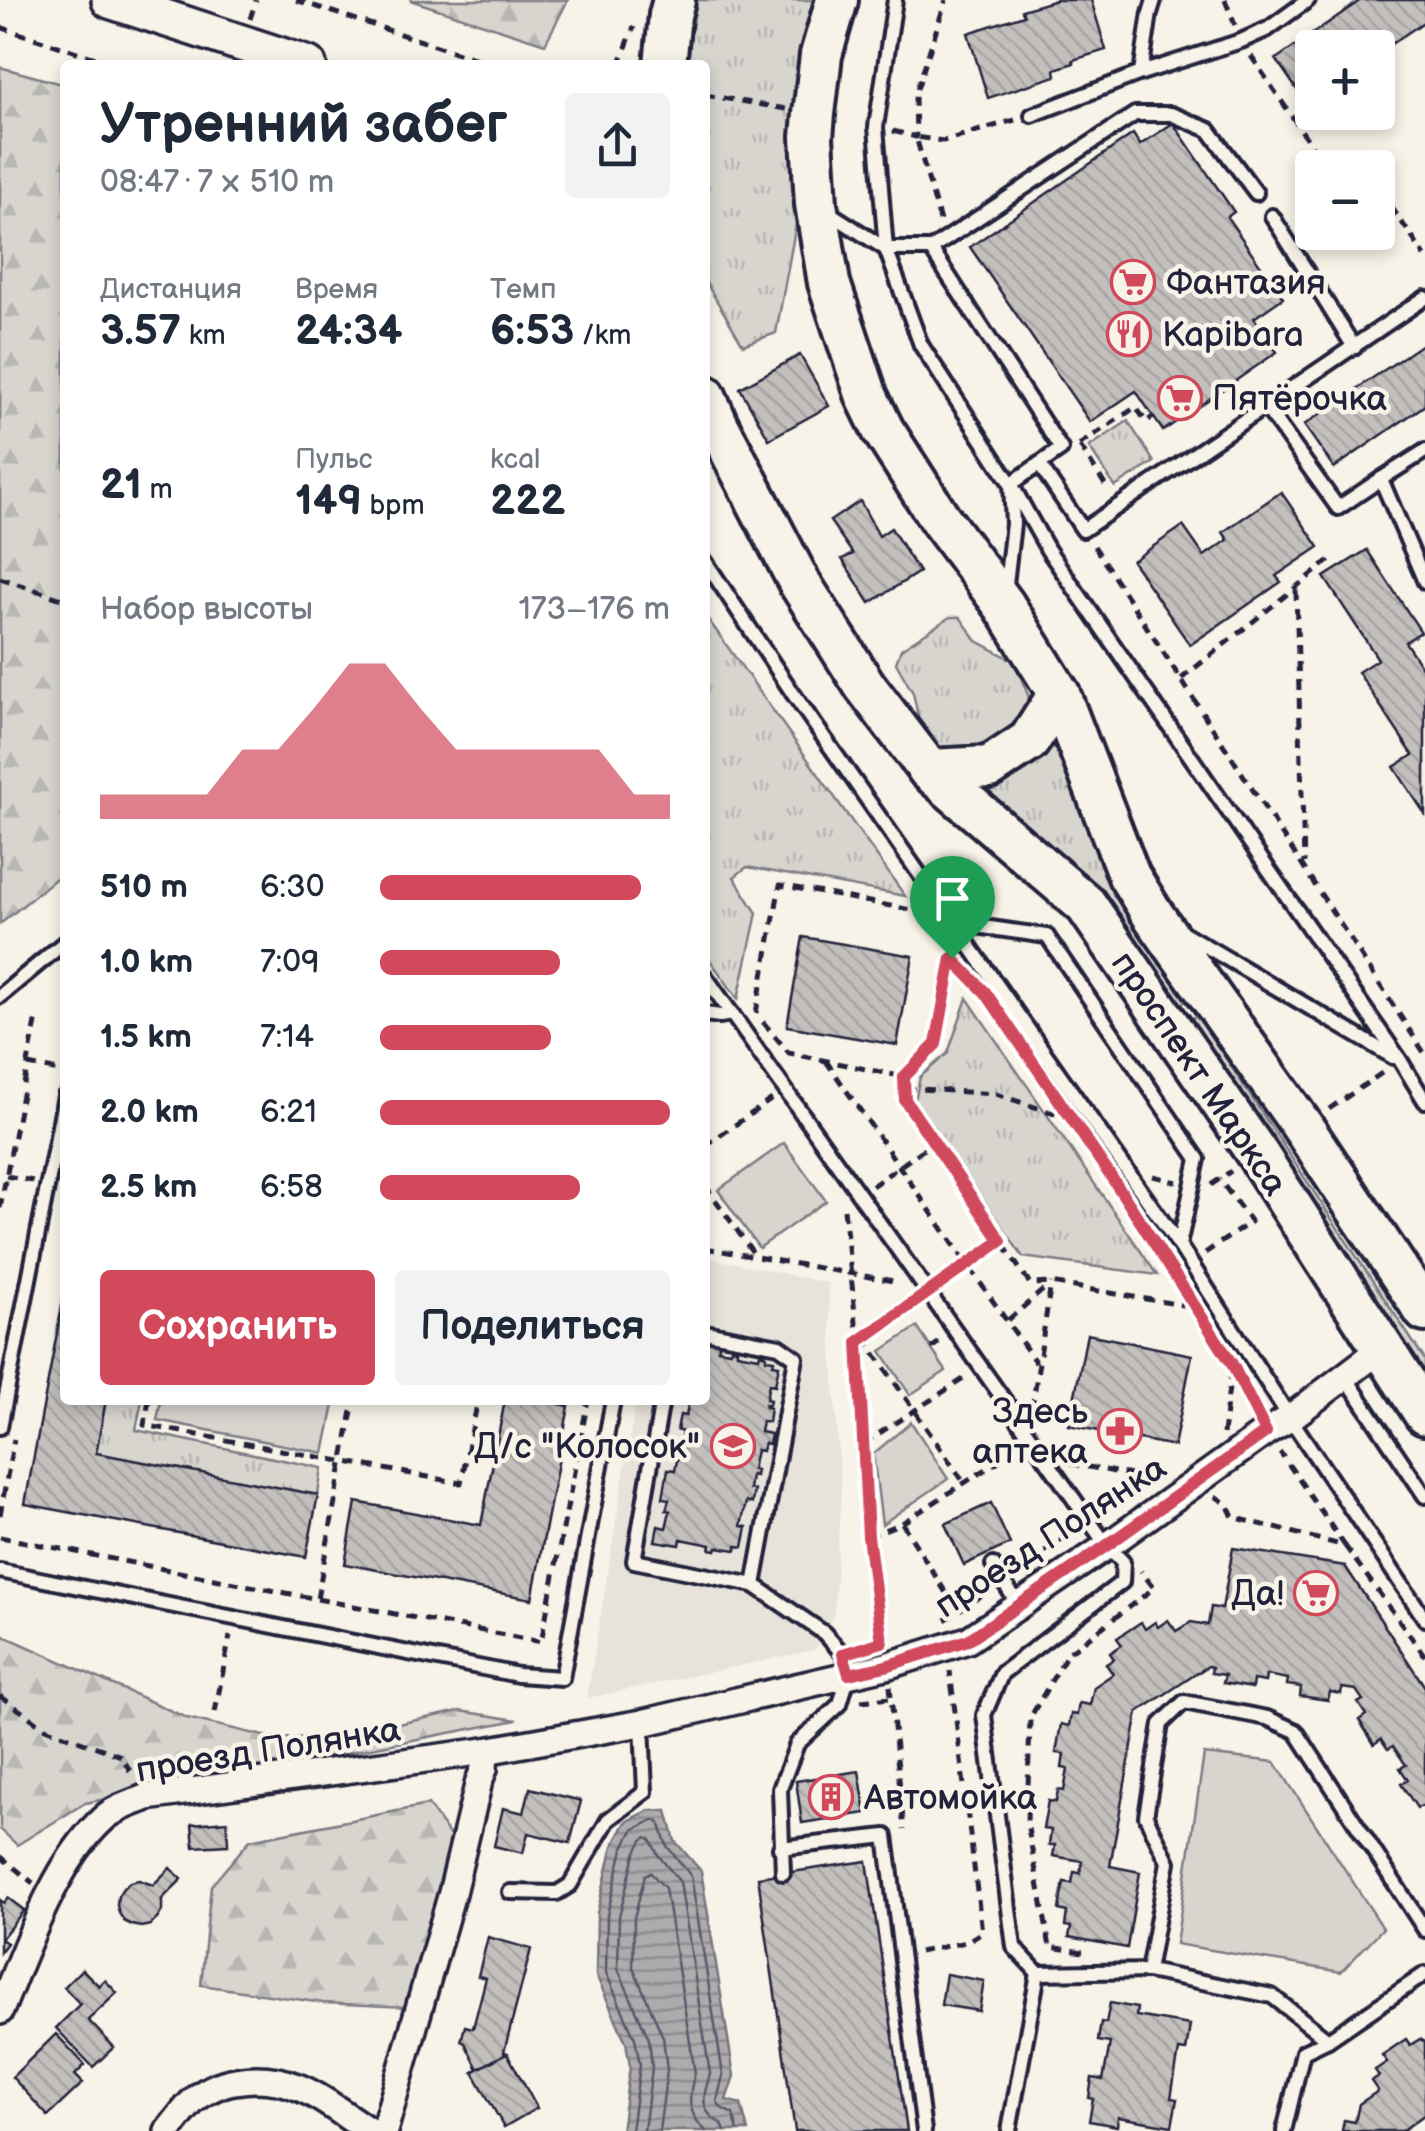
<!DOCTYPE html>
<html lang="ru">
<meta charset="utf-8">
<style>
:root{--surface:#fff;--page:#f2f2f3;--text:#1f2937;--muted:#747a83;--accent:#d1495b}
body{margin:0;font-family:"Balsamiq Sans",sans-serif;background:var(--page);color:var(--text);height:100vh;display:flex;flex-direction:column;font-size:38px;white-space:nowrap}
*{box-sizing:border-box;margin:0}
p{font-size:32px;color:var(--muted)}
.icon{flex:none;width:55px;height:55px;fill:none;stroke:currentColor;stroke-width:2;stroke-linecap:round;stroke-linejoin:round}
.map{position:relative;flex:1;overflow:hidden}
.side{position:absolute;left:60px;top:60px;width:650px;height:1345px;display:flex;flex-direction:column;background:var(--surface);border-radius:10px;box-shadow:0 5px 15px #0003}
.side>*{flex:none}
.fabs{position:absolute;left:1295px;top:30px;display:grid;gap:20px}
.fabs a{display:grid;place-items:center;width:100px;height:100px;border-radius:10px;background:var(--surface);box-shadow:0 5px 15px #0003;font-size:50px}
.pin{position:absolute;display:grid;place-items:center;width:85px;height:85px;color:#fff;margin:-102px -42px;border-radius:50% 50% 50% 0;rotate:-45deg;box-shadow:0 0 10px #0007}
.pin .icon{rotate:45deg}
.round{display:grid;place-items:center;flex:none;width:105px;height:105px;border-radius:10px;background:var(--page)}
.summary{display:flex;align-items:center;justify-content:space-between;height:170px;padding:0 40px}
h1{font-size:55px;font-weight:700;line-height:75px}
.metrics{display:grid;grid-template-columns:repeat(3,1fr);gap:15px;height:170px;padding:10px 40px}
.metrics div{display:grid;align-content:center}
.metrics b{font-size:42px;font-weight:700}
.metrics small{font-size:28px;font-weight:400}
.metrics p{font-size:28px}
.chart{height:280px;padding:20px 40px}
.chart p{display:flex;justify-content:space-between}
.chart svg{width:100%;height:180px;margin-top:10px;fill:var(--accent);opacity:.7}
.primary-button{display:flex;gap:20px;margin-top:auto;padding:20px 40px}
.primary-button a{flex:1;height:115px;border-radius:10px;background:var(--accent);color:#fff;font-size:40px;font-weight:700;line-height:115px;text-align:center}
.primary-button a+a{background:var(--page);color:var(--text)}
ul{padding:0 40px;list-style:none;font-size:32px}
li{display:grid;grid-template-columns:160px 120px 1fr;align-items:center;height:75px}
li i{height:25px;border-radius:12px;background:var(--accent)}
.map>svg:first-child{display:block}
.built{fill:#e7e3db}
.grass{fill:url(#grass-tufts);stroke:#7d7c85;stroke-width:2.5}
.forest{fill:url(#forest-firs);stroke:#7d7c85;stroke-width:2.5}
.green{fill:#d8d5cf;stroke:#7d7c85;stroke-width:2.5}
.water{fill:url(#water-rules);stroke:#76747f;stroke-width:2.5}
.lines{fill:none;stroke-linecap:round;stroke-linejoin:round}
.shore{stroke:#5a5969;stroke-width:2.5}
.building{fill:url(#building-back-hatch);stroke:#22223b;stroke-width:2.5}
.lane-casing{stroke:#22223b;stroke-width:20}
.street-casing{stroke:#22223b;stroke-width:32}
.secondary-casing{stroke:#22223b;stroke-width:42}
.primary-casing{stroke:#22223b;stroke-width:48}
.path{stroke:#22223b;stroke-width:5;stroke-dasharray:10 8;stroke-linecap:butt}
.lane{stroke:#f7f3e8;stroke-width:12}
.street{stroke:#f7f3e8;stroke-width:25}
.secondary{stroke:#f7f3e8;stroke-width:35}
.primary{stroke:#f7f3e8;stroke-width:40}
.route-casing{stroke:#fff;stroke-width:20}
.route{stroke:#d1495b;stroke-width:12}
.labels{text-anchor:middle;stroke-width:9;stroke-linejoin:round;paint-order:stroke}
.poi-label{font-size:35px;fill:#22223b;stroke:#f7f3e8;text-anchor:start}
.street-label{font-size:35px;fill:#22223b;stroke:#f7f3e8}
</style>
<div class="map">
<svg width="1425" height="2131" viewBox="0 0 1425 2131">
<defs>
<pattern id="grass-tufts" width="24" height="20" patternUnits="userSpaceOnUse" patternTransform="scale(2.5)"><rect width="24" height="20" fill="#d8d5cf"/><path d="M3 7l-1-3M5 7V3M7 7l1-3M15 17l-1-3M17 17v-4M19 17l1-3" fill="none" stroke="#b9b7b3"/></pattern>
<pattern id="forest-firs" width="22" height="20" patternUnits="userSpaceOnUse" patternTransform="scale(2.5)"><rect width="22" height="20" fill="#d8d5cf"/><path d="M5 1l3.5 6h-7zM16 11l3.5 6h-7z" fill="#b9b7b3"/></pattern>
<pattern id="water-rules" width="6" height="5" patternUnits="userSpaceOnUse" patternTransform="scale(2.5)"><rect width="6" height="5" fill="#aeabad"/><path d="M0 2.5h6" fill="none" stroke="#8d8b8e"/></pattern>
<pattern id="building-back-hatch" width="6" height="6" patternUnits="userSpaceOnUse" patternTransform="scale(2.5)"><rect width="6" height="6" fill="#c2bfbd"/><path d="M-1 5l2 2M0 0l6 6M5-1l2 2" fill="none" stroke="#a6a4a3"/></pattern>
</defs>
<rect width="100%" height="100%" fill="#f7f3e8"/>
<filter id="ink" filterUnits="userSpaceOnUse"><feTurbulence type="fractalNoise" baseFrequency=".01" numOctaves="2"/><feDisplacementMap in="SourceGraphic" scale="20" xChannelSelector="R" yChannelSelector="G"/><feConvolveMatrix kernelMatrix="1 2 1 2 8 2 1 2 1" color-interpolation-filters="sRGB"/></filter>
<g filter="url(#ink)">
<path class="built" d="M705,1257l123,26 13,208 -7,122 -19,37 -228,48 49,-298h69z"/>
<g class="grass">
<path d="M697,0h116l-11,41 -12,89 6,94 -20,109 -33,12 -38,-64v-216h-20z"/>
<path d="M1128,421l26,41 -39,25 -26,-40z"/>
<path d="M705,615l200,281 -158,-29 -13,10 23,36 -19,86 -33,-46z"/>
<path d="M950,617h10l17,24 37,20 17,41c-27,38 -43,47 -90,47l-21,-24 -7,-32 -17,-30 5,-14z"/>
<path d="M1055,740l51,140 80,121 -7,4 -204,-220c42,-7 55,-9 80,-45z"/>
<path d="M967,998l190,277 -134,-18 -108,-157 5,-23 28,-24z"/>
<path d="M1197,1015l228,345v15l-236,-355z"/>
<path d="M106,1400h36l-6,30 186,38 -4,27 -222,-42z"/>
</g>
<g class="forest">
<path d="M410,0h158l-23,44z"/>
<path d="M0,67l65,18v786l-65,53z"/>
<path d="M0,1634l187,84 90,21 68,-4 115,-24 57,9 -432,83 -68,42 -17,-16z"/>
<path d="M428,1805l25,35 -46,167 -84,-4 -122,-18 10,-99 39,-46z"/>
</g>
<g class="green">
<path d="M784,1143l42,58 -67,47 -41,-58z"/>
<path d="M917,1327l29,44 -36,24 -29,-44z"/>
<path d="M161,1400h174l-11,53 -167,-33z"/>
<path d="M911,1422l37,57 -66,45 -9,-70z"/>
<path d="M1204,1754l71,8 108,166 -42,44 -165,-28z"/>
</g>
<path class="water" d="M650,1810l17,1 8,30 26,30 33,205 -8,24 15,4 7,27h-127l9,-65 -4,-24 -30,-67 1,-62 16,-67 13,-24z"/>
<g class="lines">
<g class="shore">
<path d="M631,2131l9,-66 -5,-27 -29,-65 1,-58 16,-66 10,-19 20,-10 6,2 8,24 24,30 32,199 -6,26 4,7 12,6 5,17"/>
<path d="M644,2131l8,-63 -3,-29 -31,-70 1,-53 16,-62 7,-14 5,-3 4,3 7,15 22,27 30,192c-4,15 -12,31 3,44 13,11 5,-3 12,13"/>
<path d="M659,2131l8,-61 -4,-33 -30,-70 1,-49 11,-43 5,-3 15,16 30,185c-7,23 -9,40 11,58"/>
</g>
</g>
<g class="building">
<path d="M1056,0h35l15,50 -33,10 1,3 -19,6 1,7 -68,22 -20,-65 56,-18 -2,-5z"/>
<path d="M1361,0h64v21l-47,32v-5h-66v50l-6,5 -30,-44z"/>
<path d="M1173,123l61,89 -7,5 56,81 -29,20 23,34 -114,79 -27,-40 -46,31 -120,-175 163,-113 7,11z"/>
<path d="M1425,342v63l-91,63 -30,-43z"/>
<path d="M800,355l29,51 -60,33 -29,-51z"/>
<path d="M1281,492l38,55 -43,29 5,6 -91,63 -58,-84 51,-35 21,30 24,-16 -5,-8z"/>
<path d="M860,501l19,35 12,-8 28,44 -49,31 -28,-44 11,-5 -23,-33z"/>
<path d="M1367,550l54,82 -16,10 20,30v142l-31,-47 19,-12 -55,-83 20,-13 -54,-82z"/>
<path d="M803,937l110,19 -16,89 -110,-19z"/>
<path d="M65,1290v110h41l-10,53 222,42 -12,62 -281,-53z"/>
<path d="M1087,1334l105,21 -18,91 -105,-21z"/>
<path d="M705,1340l15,3 -2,6 12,2 1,-3 6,1v4l22,4 1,-4 6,2v4l8,1 -1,4 6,1 -4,20 -6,-1 -3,15 4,1 -1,5 -4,-1v3l5,1 -2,14 -6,-1 -2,11 11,2 -2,10 -5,-1 -2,8 -6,-1 -4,19 4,1 -1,6 -4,-1 -2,14 5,1 -2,13 -6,-1 -5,24 6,1 -4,20 -6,-1 -1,4 -19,-3 -1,3 -6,-1 1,-4 -30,-6 -1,6 -25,-4 3,-15 8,2 4,-17 -4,-1 3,-11 -6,-1 5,-29 7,1 3,-14 -4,-1 1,-6 4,1 3,-18 -5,-2 3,-15 6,1 3,-16h16z"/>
<path d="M505,1400h35l29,6 -37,193 -187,-35 11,-62 125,23z"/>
<path d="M991,1503l19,41 -46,21 -19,-41z"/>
<path d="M1233,1548l112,18 80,121v118l-8,3 -16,-24 7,-4 -8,-12 6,-3 -13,-19 -5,3 -7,-10 -7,5 -15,-24 7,-5 -8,-12 5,-3 -7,-10 -14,-2 -1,6 -11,-2 -2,8 -28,-4 1,-9 -14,-2 1,-6 -22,-4 -1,7 -12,-2 -1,8 -29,-5 2,-8 -14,-2 1,-6 -4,-1 -70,46 -28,154 30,6 -13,76 -58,-11 2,-10 -6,-1 2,-14 -8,-2 2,-13 3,-15 8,1 2,-11 6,1 2,-12 -29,-5 2,-11h-6l2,-15 -8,-1 5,-28 8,1 2,-12 6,1 4,-22 -6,-1 2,-14 -8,-1 5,-29 8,2 2,-12 6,1 2,-12 11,2 4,-18 19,-13 -7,-10 8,-5 -4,-6 12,-8 -5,-7 24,-16 4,7 10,-7 3,5 10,-7 8,11 15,-9 17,3 3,-18 11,2z"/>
<path d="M859,1771l7,42 -64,10 -6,-42z"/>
<path d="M530,1788l51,13 -11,42 -42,-10 -5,20 -29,-7 9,-38 21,5z"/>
<path d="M227,1821l1,24 -34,2 -2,-23z"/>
<path d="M867,1861l40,270h-112l-37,-254z"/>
<path d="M170,1868l12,11 -20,20v12l-5,8 -7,6 -9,2 -9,-2 -8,-4 -5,-8 -2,-8 1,-9 5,-8 7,-6 9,-2 14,5z"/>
<path d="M8,1898l16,12 -23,29 6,4 -7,9v-52l4,3z"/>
<path d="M488,1937l43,12 -27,103 3,1 -29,16 -13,-26 -4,-2 4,-15 8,2 13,-50 -8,-2z"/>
<path d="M82,1969l17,17 6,-6 12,13 -29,27 26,27 -21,20 -37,-39 24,-24 -16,-17z"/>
<path d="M946,1974l38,7 -5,30 -38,-6z"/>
<path d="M1110,2003l27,5 -1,8 54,9 -4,26 -7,-1 -8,48 6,1 -5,27 -54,-9 -1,9 -28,-5 4,-22 -4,-1 3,-20 11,2 7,-37 -12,-2 3,-19 5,1z"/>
<path d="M56,2034l29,31 -10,10 8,8 -35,33 -36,-39z"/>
<path d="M1406,2039l4,6 10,-6 5,3v72l-23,17h-60l2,-11 11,2 4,-18 19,-13 -7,-10 8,-5 -4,-6 12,-8 -5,-7z"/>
<path d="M507,2053l30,55 -33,19 -31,-55z"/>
</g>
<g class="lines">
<defs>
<g id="lane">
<path d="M895,0l-19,127 10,122 35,96 90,139 37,66 352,510 25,41"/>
<path d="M1141,73l9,-60 4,-13"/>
<path d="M1032,115l109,-42 100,-32 27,-12 40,-29"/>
<path d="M825,210l61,39h45l204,-135h36l38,16 47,63"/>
<path d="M1272,216l82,131"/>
<path d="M931,249l130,200 -50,35 2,40 -8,69"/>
<path d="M1265,406l73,102 43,-29"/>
<path d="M1425,451l-44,28 44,103"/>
<path d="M1039,464l44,66 342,-232"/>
<path d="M705,561l87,131 387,553 111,173 135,201"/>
<path d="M955,923l92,13 151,223 -19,86"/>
<path d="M1182,932l211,125"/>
<path d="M705,976l402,570 16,16 -1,20 -120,91 -18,42 30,232 24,26"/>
<path d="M0,996l65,-54"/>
<path d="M705,1014l15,2 12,-2"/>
<path d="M705,1332l74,14 17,12 -42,227 70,48 19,21 6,20 -9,30 -43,40 -17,45 3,84"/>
<path d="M1345,1376l80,120"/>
<path d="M662,1400l-28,161 120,24"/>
<path d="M0,1427l65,-331"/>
<path d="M993,1565l26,41"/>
<path d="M0,1571l518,104 44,3 51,-278"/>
<path d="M780,1848l106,-12 38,295"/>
<path d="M510,1892l47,1 13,-8 38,-65 37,-28 -3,-69"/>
<path d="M1148,1971l124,25 56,44"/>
<path d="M1009,2131l29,-158 110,-2 20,-109 -22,-46 15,-92 23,-22 83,16 29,13 129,199"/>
<path d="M1284,2131l19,-79 25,-12 97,-66"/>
</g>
<g id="street">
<path d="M0,2011c25,-61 55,-149 104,-193 11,-10 29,-15 43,-21l338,-46 157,-28 244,-57 82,-26 139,-94 159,-114 24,-14 91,-69"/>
<path d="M168,2131c8,-10 16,-21 25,-30 11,-10 28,-18 42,-20 58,-10 88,20 134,50"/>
<path d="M384,2131l68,-238 27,-112 5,-12 1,-18"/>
</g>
<path id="secondary" d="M110,0l198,65"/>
<g id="primary">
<path d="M837,0l-16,55 -7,59 -2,23 4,67 13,79 38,114 16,33 57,89 64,86 55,89 70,182 24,39 149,211 123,185"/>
<path d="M665,65l5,-50 4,-15"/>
<path d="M705,396l12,28 82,158 66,104 64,84 157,135 172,250 167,259"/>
<path d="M929,770l61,-3 39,-26 30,-47"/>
</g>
</defs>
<use href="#lane" class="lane-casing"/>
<use href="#street" class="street-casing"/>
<use href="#secondary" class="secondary-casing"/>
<use href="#primary" class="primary-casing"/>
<g class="path">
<path d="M296,0l199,65"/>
<path d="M1225,0l10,25"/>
<path d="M250,19l6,-19"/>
<path d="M0,27l117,38"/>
<path d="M1251,56l67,99 19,13"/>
<path d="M619,65l15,-38"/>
<path d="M705,95l81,14"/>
<path d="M893,131l23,6 -1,-42 31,-95"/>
<path d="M1378,195l10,7 37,54"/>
<path d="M940,221l-24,-84 27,4 72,-21"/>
<path d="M1079,445l57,-38 10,15 8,-6"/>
<path d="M1080,446l29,45"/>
<path d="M1094,546l331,508"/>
<path d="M0,578l65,22"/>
<path d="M1296,590l8,273"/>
<path d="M1181,679l149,-119"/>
<path d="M756,1013l24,-128 142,27"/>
<path d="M763,1022l26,31 115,24 32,-33 16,-86"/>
<path d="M826,1061l210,302"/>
<path d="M28,1065l37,7"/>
<path d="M904,1077l1,22 125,185 21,-1 143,24"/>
<path d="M905,1088l91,6 72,24"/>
<path d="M1329,1109l53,-36"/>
<path d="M705,1146l67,-47"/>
<path d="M6,1176l27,5"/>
<path d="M1153,1176l24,6"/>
<path d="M705,1185l51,72"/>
<path d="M1211,1185l20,-14"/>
<path d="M872,1186l62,-44"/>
<path d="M0,1208l37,-191"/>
<path d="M844,1209l14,133 10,194 14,105"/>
<path d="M705,1248l194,34"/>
<path d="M1205,1253l46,-31 -32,-43"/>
<path d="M942,1283l59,-42"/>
<path d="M1008,1320l41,-35"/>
<path d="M864,1338l101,146"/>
<path d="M864,1338l53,-36"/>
<path d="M931,1348l12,-8"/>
<path d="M1239,1378l18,35"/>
<path d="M149,1400l-5,25 317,58 17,-83"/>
<path d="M1032,1408l19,-125"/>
<path d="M1223,1434l9,-70"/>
<path d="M864,1443l104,-67"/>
<path d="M1071,1461l2,3 84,16"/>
<path d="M1215,1496l12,8 6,13 112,29 -65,-94"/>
<path d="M0,1515l14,-76"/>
<path d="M902,1523l56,89"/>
<path d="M868,1536l34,-13 114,-73"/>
<path d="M0,1537l317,62 37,-199"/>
<path d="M1345,1546l80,110"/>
<path d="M1015,1572l61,-42"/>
<path d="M317,1599l224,43 47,-242"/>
<path d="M945,1620l45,-30"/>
<path d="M890,1686l14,144"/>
<path d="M0,1696l45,32 76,28 13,21"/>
<path d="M861,1701l29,-3"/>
<path d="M215,1712l15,-76"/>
<path d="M0,1856l33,27"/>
<path d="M919,1952l47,-10 16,-10 -32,-261"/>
<path d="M1083,1952l-33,-5 -23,-124 3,-105 37,-64 87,-66 -13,-17"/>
</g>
<use href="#lane" class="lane"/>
<use href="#street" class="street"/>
<use href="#secondary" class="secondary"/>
<use href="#primary" class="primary"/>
</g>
</g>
<g class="lines" filter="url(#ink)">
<defs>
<path id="route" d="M952,958l34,35 134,197 112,174 34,68 -160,114 -138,94 -82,26 -37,8 -6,-20 39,-12 -14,-106 -10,-194 143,-101 -96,-141 -1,-23 32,-33z"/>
</defs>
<use href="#route" class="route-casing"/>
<use href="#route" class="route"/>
</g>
<defs>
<symbol id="supermarket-ring" viewBox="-11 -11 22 22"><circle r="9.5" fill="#f7f3e8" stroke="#d1495b" stroke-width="1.5"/><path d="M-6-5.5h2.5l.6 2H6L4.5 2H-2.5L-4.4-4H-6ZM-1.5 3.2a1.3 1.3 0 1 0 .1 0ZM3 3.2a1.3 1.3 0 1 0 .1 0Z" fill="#d1495b"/></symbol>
<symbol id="restaurant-ring" viewBox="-11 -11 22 22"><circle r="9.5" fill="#f7f3e8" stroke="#d1495b" stroke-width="1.5"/><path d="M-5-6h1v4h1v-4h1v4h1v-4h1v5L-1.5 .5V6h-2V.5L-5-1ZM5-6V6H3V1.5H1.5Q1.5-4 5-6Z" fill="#d1495b"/></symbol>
<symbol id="pharmacy-ring" viewBox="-11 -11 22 22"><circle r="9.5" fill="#f7f3e8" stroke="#d1495b" stroke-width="1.5"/><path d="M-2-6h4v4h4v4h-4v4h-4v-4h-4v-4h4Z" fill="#d1495b"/></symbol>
<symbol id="school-ring" viewBox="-11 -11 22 22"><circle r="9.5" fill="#f7f3e8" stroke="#d1495b" stroke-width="1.5"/><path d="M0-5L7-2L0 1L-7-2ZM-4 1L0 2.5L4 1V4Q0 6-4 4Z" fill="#d1495b"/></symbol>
<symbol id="building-ring" viewBox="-11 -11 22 22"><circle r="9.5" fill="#f7f3e8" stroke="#d1495b" stroke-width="1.5"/><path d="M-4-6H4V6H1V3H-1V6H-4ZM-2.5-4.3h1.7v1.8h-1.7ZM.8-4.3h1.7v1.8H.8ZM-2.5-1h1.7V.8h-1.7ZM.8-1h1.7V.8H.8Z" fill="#d1495b"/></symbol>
</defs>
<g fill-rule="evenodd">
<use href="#supermarket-ring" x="1108" y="257" width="50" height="50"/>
<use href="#restaurant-ring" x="1104" y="309" width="50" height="50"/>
<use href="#supermarket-ring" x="1155" y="373" width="50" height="50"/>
<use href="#pharmacy-ring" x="1095" y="1406" width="50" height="50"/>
<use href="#school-ring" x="708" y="1421" width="50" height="50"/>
<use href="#supermarket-ring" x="1291" y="1568" width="50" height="50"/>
<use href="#building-ring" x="806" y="1772" width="50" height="50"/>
</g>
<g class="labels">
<g class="poi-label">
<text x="1166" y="294">Фантазия</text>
<text x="1162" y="346">Kapibara</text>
<text x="1212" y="410">Пятёрочка</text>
<text x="1088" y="1423" text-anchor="end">Здесь<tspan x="1088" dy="40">аптека</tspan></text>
<text x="700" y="1458" text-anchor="end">Д/с "Колосок"</text>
<text x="1284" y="1605" text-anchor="end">Да!</text>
<text x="864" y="1809">Автомойка</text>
</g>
<g class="street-label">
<text transform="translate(1200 1073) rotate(56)" y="12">проспект Маркса</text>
<text transform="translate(1050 1536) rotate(-33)" y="12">проезд Полянка</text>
<text transform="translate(268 1749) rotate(-9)" y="12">проезд Полянка</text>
</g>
</g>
</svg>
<div class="fabs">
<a>+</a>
<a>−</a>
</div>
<div class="pin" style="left:952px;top:958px;background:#1e9e55"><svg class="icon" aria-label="arrive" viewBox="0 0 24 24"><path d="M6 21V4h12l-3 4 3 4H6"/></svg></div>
<section class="side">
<div class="summary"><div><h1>Утренний забег</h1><p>08:47 · 7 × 510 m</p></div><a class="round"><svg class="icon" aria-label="share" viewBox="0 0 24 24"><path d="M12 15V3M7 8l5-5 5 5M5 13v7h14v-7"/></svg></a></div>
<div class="metrics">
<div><p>Дистанция</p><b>3.57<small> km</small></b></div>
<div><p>Время</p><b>24:34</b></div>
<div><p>Темп</p><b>6:53<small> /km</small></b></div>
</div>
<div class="metrics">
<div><b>21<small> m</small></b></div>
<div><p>Пульс</p><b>149<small> bpm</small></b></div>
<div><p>kcal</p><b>222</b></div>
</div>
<div class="chart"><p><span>Набор высоты</span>173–176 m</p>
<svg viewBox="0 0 160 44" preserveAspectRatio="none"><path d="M0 44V38L10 38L20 38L30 38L40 27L50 27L60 17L70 6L80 6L90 17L100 27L110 27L120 27L130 27L140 27L150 38L160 38V44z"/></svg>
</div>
<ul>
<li><b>510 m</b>6:30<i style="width:90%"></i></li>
<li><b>1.0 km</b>7:09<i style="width:62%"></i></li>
<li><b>1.5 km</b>7:14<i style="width:59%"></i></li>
<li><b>2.0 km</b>6:21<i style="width:100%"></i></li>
<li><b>2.5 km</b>6:58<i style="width:69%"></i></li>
</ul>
<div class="primary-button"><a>Сохранить</a><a>Поделиться</a></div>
</section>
</div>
